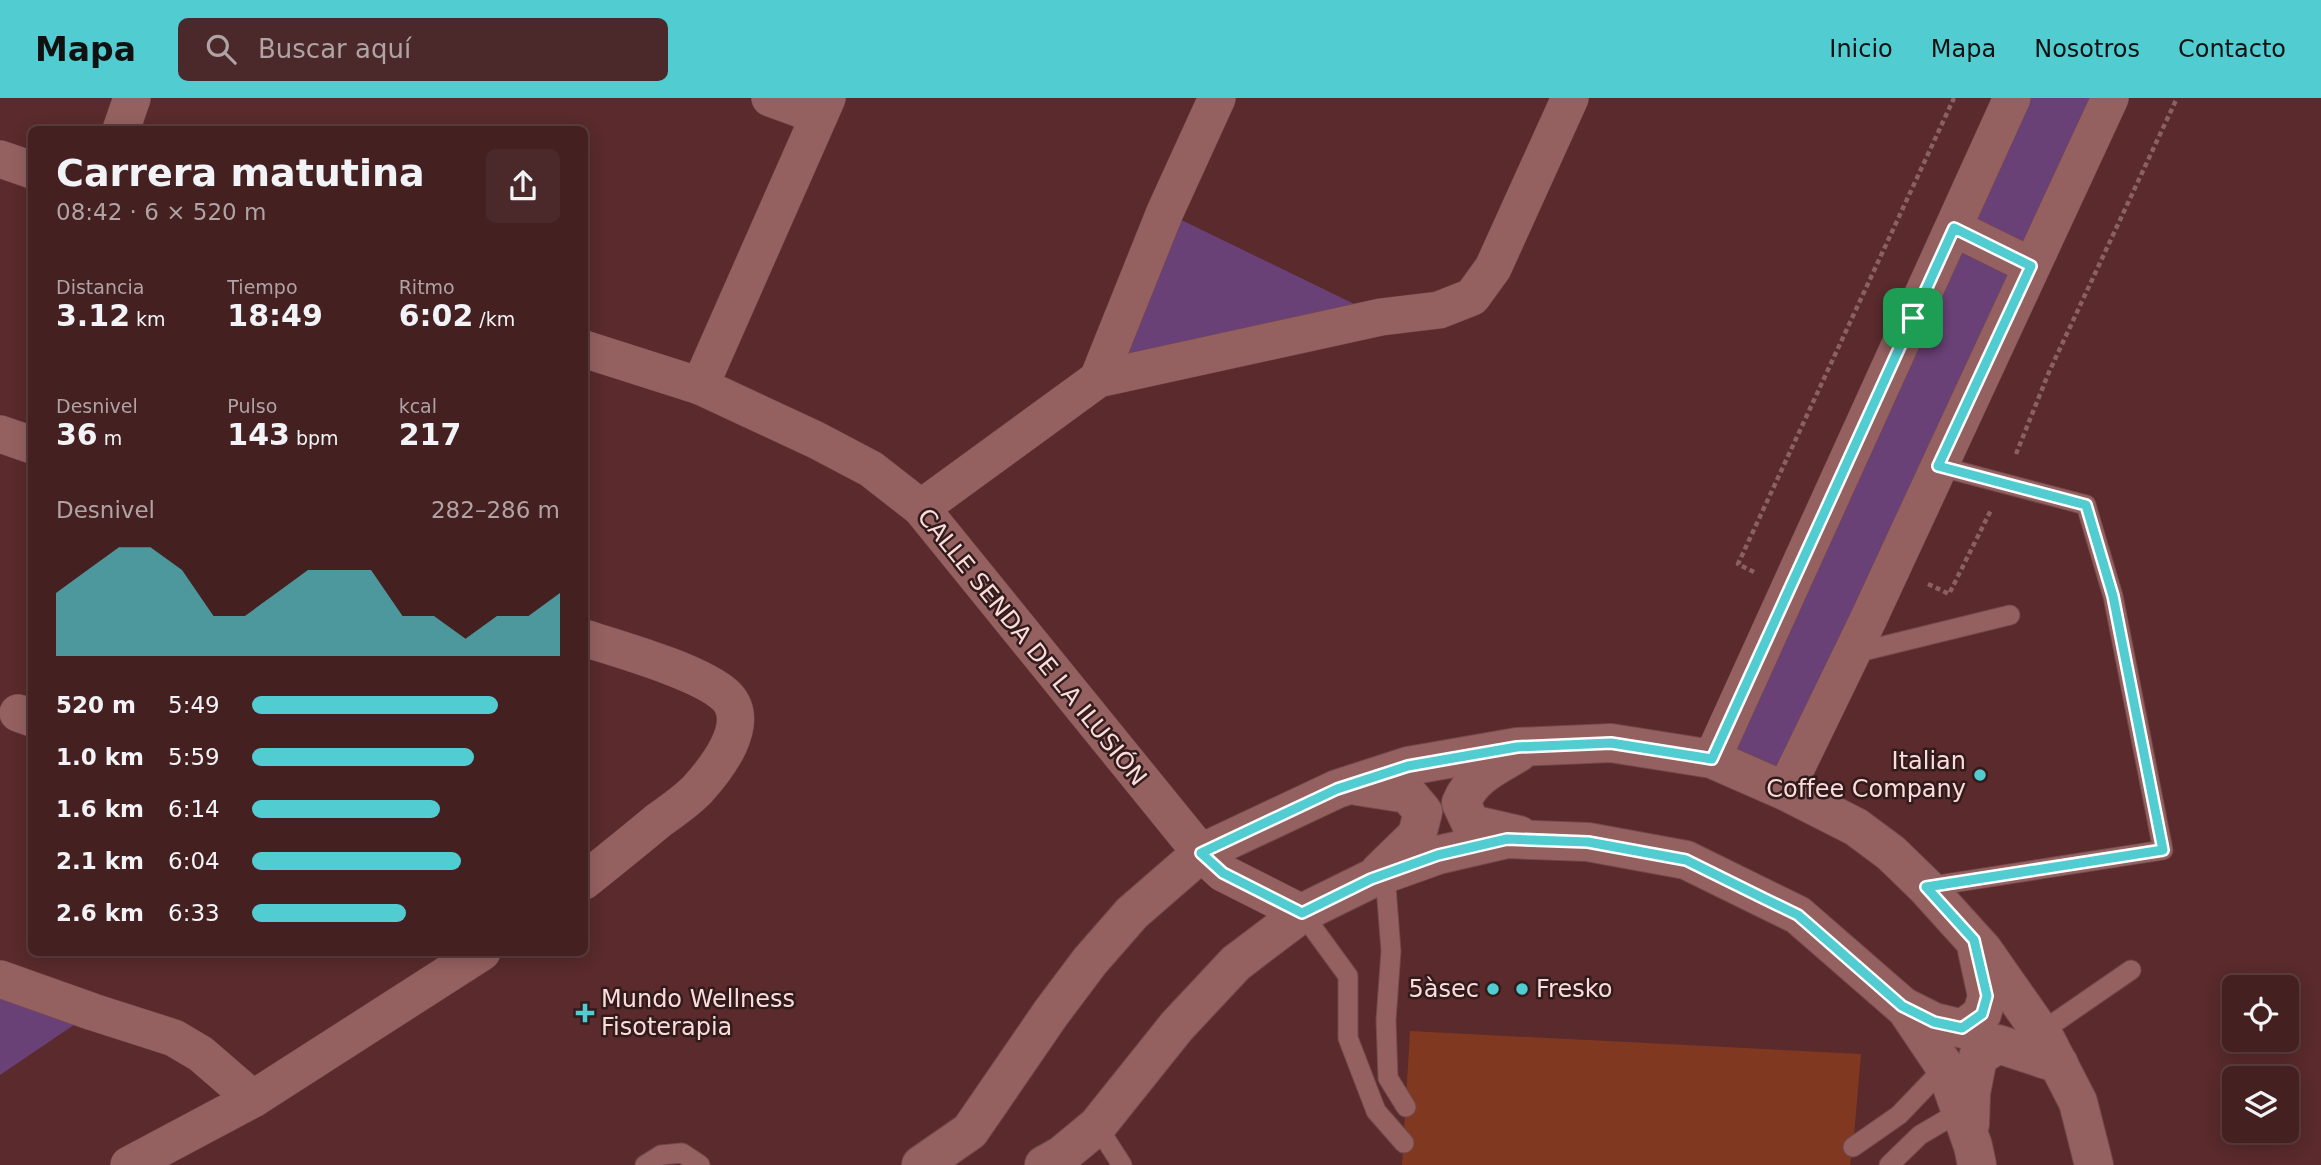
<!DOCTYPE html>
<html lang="es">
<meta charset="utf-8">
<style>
:root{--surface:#442021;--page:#4b282a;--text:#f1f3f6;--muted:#afa3a5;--line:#5c3e3f;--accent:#51ccd1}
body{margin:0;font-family:"DejaVu Sans",sans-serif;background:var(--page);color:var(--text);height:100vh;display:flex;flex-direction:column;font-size:26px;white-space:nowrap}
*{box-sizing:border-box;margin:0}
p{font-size:23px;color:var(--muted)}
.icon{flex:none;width:38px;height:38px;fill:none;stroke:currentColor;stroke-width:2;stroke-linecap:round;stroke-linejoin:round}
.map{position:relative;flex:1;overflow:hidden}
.details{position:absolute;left:28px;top:28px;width:560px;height:830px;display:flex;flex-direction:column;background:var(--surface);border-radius:10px;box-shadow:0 4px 18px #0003,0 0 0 2px var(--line)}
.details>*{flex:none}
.buttons{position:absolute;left:2222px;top:877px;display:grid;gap:14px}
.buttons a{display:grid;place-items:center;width:77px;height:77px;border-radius:10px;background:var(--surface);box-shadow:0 4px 18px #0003,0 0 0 2px var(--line);font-size:35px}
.pin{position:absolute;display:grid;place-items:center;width:60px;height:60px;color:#fff;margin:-30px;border-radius:14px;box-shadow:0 4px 10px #0006}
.round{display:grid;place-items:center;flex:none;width:74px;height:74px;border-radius:10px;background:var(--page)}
.overview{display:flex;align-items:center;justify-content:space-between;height:119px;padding:0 28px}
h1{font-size:38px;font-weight:800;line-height:52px}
.stats{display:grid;grid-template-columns:repeat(3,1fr);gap:10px;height:119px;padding:7px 28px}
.stats div{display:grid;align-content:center}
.stats b{font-size:30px;font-weight:800}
.stats small{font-size:19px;font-weight:400}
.stats p{font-size:19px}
.chart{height:196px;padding:14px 28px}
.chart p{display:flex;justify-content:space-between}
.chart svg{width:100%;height:126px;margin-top:7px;fill:var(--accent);opacity:.7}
ul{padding:0 28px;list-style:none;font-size:23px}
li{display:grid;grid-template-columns:112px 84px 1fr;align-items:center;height:52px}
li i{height:18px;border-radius:9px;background:var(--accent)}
header{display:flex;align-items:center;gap:42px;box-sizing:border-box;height:98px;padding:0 35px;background:var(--accent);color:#111}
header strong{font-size:33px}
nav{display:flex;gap:38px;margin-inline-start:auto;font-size:24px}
.search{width:490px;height:63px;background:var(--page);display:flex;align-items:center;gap:18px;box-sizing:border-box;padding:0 24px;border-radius:10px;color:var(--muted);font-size:26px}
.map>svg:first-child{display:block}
.green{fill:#6a4176}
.building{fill:#803820}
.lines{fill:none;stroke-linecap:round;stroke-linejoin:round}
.lane-casing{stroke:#72494c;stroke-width:21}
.street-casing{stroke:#72494c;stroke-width:38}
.secondary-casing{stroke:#72494c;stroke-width:40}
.path{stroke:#8b6061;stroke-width:4.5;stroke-dasharray:5 3.5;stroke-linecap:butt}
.lane{stroke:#956060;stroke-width:19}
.street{stroke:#956060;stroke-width:37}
.secondary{stroke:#956060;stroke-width:38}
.route-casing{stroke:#fff;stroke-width:14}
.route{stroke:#51ccd1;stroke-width:9}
.poi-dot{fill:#51ccd1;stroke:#311b1b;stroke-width:2.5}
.labels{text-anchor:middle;stroke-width:5;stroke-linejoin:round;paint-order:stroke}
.street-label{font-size:24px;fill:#fbdcdb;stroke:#311b1b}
.poi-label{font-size:24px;fill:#fbdcdb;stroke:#311b1b;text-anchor:end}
</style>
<header>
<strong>Mapa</strong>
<div class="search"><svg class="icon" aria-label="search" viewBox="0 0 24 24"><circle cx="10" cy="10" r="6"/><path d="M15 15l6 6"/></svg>Buscar aquí</div>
<nav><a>Inicio</a><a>Mapa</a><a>Nosotros</a><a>Contacto</a></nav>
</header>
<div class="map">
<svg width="2321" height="1067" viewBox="0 0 2321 1067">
<rect width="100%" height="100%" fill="#5a2a2c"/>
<g class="green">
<path d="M2012,0h98l-325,693 -73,-32z"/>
<path d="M1165,114l216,105 -283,62z"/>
<path d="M0,881l93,33 -93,63z"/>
</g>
<path class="building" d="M1410,933l451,23 -8,93 -3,18h-448z"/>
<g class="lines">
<defs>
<g id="lane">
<path d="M1851,556l159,-39"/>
<path d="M1385,776l6,77 -5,69 2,58 18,29"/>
<path d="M1926,789l237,-37 -50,-254 -27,-91 -148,-39"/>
<path d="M1302,815l46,63v62l28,73 28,32"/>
<path d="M2041,934l90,-62"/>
<path d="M1097,1028l25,39"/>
<path d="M1853,1049l46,-32 46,-48"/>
<path d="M645,1067l16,-10 21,-2 18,12"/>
<path d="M1889,1067l31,-30 41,-24"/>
</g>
<g id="street">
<path d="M770,0l49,18"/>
<path d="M121,32l11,-32"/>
<path d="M0,61l32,11"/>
<path d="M1954,130l77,38"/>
<path d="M584,251l116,37 116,54 55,29 50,39 280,345 22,20 79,40"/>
<path d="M1098,281l67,-167 52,-114"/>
<path d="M700,288l127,-288"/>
<path d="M0,336l32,11"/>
<path d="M921,410l177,-129 283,-62 58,-7 33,-13 21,-29 77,-170"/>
<path d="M584,540c35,11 120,35 143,59 25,27 -11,72 -30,93 -11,11 -25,21 -38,30 -25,21 -50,41 -75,61"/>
<path d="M18,615l14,5"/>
<path d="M1712,661l300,-661"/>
<path d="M1785,693l82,-169 243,-524"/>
<path d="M0,881l93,33 81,26 27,16 52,45"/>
<path d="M129,1067l124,-66 229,-147"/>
</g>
<g id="secondary">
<path d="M1518,655c-23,14 -46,23 -57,50l10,21 48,11"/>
<path d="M1357,688l51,8 15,18 -6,23 -37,36"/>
<path d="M1904,909l30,15 29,7 19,-15 5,-18 -10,-46"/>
<path d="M1970,1026l1,-31 7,-36 20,-13 61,20"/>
<path d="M921,1067l49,-34 81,-118 39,-52 42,-48 69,-60 136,-64 71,-23 109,-19 94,-4 101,16 73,32 71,36 35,26 35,34 57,63 63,90 32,62 16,63"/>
<path d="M1044,1067l18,-10 35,-29 80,-100 59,-63 66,-50 69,-34 67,-24 69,-16 81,3 98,18 112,55 108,94 39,58 28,79 4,19"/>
</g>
</defs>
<use href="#lane" class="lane-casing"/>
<use href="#street" class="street-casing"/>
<use href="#secondary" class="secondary-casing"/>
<g class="path">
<path d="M2016,356l33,-82 128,-274"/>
<path d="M1754,474l-16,-8 216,-466"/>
<path d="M1928,486l21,10 42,-84"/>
</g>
<use href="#lane" class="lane"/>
<use href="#street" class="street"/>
<use href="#secondary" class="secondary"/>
</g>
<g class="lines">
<defs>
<path id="route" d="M1954,130l77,38 -93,200 148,39 27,91 50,254 -237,37 48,53 13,56 -5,18 -20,14 -28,-6 -32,-16 -104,-91 -29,-14 -83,-41 -98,-18 -81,-3 -69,16 -67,24 -69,34 -79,-40 -22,-20 136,-64 71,-23 109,-19 94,-4 101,16z"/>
</defs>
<use href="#route" class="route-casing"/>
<use href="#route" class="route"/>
</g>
<g class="poi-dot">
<circle cx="1980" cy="677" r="7"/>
<circle cx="1493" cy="891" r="7"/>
<circle cx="1522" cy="891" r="7"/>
<path d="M581.5 904.5h7v7h7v7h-7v7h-7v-7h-7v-7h7z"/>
</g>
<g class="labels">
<g class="street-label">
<text transform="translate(1032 549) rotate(51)" y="8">CALLE SENDA DE LA ILUSIÓN</text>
</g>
<g class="poi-label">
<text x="1966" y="671">Italian<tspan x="1966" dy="28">Coffee Company</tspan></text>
<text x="1479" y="899">5àsec</text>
<text x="1536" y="899" text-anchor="start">Fresko</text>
<text x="601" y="909" text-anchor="start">Mundo Wellness<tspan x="601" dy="28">Fisoterapia</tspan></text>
</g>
</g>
</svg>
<div class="buttons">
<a><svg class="icon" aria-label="locate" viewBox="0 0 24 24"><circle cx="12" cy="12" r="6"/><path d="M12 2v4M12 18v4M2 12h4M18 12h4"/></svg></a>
<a><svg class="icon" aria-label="layers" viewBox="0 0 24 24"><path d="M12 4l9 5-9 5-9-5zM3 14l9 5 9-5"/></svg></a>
</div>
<div class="pin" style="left:1913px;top:220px;background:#1e9e55"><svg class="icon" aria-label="arrive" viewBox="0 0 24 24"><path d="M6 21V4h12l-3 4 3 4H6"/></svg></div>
<section class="details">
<div class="overview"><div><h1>Carrera matutina</h1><p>08:42 · 6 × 520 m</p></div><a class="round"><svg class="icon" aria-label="share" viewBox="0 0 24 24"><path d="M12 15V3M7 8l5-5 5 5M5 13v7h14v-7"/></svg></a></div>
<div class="stats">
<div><p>Distancia</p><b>3.12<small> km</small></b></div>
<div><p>Tiempo</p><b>18:49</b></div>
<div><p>Ritmo</p><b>6:02<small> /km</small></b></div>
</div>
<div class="stats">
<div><p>Desnivel</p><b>36<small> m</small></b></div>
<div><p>Pulso</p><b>143<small> bpm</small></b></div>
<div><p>kcal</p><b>217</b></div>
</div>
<div class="chart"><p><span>Desnivel</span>282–286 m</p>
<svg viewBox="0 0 160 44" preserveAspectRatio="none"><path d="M0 44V22L10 14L20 6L30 6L40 14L50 30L60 30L70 22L80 14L90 14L100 14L110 30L120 30L130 38L140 30L150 30L160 22V44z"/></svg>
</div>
<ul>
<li><b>520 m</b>5:49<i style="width:80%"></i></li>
<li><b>1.0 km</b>5:59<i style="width:72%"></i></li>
<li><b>1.6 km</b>6:14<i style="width:61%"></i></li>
<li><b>2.1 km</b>6:04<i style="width:68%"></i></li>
<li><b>2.6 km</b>6:33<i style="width:50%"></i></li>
</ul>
</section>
</div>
